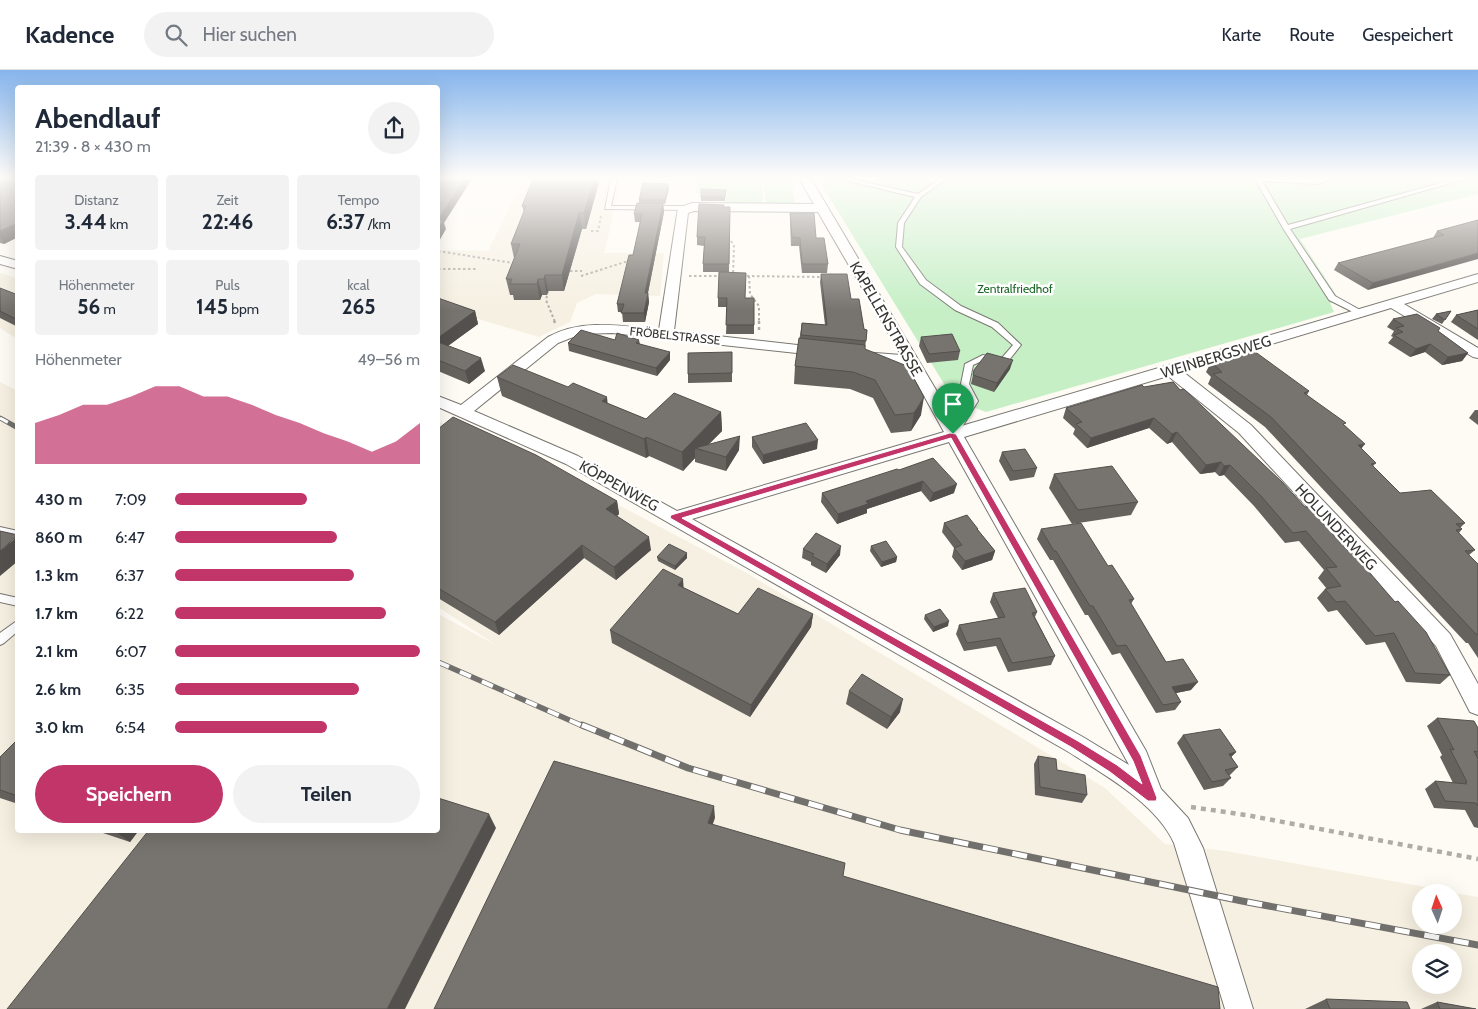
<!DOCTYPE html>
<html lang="de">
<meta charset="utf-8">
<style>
:root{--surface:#fff;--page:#f2f2f3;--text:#1f2937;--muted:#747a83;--line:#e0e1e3;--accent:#c13569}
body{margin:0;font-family:Cabin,sans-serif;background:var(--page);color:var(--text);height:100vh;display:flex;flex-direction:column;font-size:19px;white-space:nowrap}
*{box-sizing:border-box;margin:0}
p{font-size:16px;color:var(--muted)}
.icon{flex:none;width:28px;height:28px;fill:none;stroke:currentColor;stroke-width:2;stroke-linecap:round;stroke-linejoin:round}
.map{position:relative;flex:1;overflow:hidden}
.drawer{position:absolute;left:15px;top:15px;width:425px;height:748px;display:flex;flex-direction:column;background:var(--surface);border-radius:5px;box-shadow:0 5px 20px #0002}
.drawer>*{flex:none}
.needle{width:32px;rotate:357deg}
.controls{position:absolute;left:1412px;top:814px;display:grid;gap:10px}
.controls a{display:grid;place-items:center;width:50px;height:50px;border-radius:50%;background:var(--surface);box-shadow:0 5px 20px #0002;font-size:25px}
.pin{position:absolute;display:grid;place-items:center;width:42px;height:42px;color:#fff;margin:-51px -21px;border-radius:50% 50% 50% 0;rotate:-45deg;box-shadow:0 0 5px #0007}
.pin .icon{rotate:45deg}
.round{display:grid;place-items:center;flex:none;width:52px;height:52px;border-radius:26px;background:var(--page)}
.head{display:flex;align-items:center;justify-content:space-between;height:85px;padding:0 20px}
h1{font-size:28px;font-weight:700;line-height:38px}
.stats{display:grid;grid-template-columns:repeat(3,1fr);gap:8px;height:85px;padding:5px 20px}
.stats div{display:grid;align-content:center;border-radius:5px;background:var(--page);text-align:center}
.stats b{font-size:21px;font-weight:700}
.stats small{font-size:14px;font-weight:400}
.stats p{font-size:14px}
.chart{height:140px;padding:10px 20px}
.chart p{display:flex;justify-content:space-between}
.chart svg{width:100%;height:90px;margin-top:5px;fill:var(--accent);opacity:.7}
.cta{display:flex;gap:10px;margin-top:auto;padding:10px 20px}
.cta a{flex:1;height:58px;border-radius:30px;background:var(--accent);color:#fff;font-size:20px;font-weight:700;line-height:58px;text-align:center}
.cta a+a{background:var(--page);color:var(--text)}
ul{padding:0 20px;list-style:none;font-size:16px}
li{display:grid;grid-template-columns:80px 60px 1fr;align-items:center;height:38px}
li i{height:12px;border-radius:6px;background:var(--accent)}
header{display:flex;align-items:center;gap:30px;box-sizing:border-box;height:70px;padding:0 25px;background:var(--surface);border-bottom:1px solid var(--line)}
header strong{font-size:24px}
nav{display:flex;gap:28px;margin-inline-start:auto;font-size:18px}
.search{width:350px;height:45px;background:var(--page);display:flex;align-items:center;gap:12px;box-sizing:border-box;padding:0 18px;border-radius:28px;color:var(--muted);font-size:19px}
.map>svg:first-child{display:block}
.built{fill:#f6f0e2;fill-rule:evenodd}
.green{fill:#c6efc6}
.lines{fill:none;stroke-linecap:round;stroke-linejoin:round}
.service-casing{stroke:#7a7772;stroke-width:2}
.minor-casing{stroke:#7a7772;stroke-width:2}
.path-far2{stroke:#aeaca6;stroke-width:2;stroke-dasharray:2.5 2.5;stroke-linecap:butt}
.path-far1{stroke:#aeaca6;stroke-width:2.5;stroke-dasharray:3 3;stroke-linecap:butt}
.path{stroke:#aeaca6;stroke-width:4.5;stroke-dasharray:5 5;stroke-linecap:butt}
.service{fill:#fff;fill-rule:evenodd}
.minor{fill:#fff;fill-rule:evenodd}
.rail-far2-casing{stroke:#72706c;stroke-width:5}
.rail-far1-casing{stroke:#72706c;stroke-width:5.5}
.rail-casing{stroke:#72706c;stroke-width:7}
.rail-far2{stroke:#fff;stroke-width:3;stroke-dasharray:9;stroke-linecap:butt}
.rail-far1{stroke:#fff;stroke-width:4;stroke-dasharray:12;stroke-linecap:butt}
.rail{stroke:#fff;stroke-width:5;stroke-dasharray:15;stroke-linecap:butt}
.wall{fill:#66635f}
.shaded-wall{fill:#53504d}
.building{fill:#77736e;stroke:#53504d}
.route{fill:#c13569;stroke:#fff;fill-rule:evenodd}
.labels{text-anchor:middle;stroke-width:5;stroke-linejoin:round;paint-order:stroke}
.far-park-label{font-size:12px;fill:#176523;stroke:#fff}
.far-street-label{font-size:12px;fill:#373633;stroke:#fff}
.street-label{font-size:15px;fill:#373633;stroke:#fff}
</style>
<header>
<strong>Kadence</strong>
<div class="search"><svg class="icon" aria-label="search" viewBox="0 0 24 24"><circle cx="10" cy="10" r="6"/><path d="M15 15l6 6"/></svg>Hier suchen</div>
<nav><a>Karte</a><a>Route</a><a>Gespeichert</a></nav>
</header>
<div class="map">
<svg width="1478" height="939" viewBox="0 0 1478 939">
<rect width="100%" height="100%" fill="#fefbf4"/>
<g class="built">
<path d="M524,109h98l-18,74h60l-4,43 -64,-2 -19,9 -7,19 -31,15 -101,-30v-57l50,1z"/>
<path d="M0,203l17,5v61l-17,-11z"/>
<path d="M0,312l18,9v439h420v-216l58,31 -58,-38v-186l111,47 196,104 360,216 60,56 61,7 227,41h-32v33h33v-32l24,4v112h-1478zM1421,882h33v33h-33z"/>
</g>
<g class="green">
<path d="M699,109h63l1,24h-38l2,-10h-32z"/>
<path d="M763,109h28l4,25h-29z"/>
<path d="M818,109h660v15l-178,45 40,62 -10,2 4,9 -348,100 -32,-12z"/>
</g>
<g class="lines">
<defs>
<g id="service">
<path d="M611,109h6l-6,27h75l3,2 -3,2 -81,-1z"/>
<path d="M840,109h11l67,15 21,-15h7l-25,18 -17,26 -2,24 24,33 35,26 37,17 23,22 -15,19 -22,-4 -11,5 -4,19 9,17 -22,36 -3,1 -4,-3 21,-34 -9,-17 4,-20 18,-9 18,4 12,-14 -21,-18 -37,-17 -35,-26 -24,-37 2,-24 17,-26z"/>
<path d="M1255,109h78l-16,5 -55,-3 26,44 167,-46h10l-175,50 45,67 27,15v4h-3l-30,-15 -46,-72z"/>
<path d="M0,457l18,4v8l-18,-4z"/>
<path d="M0,524l18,4v8l-18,-4z"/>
<path d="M18,550v11l-14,12 -4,2v-12z"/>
</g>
<g id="minor">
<path d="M799,109h12l147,248 520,-153v8l-74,22 74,44v10l-5,-1 -82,-49 -209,63 69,54 199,209 28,50v31l-8,-3 -34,-66 -197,-213 -71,-57 -204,61 182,314 15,38 27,29 15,30 50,161h-28l-51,-166c-18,-40 -71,-69 -107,-92l-501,-287 -128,-57v-11l23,9 87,-68c35,-19 74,-11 111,-7l19,-122 14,-5 122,1zM694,141l124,1 83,143 -38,-3 -5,1 -2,3 2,3 5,1 44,5 37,67 -267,79 -99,-55 -104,-45 84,-68 23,-9 31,-1 212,23 5,-1 2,-3 -2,-3 -5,-1 -150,-17 14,-118zM949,372l179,321 1,2 -46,-28 -391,-218z"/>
<path d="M0,186l18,5v8l-18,-5z"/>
</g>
</defs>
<use href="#service" class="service-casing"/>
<use href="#minor" class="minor-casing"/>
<g class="path-far2">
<path d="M591,161h7l3,-15"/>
<path d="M728,167l6,8 -1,31"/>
<path d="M438,181l75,12"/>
<path d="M438,199h38"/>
<path d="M570,201h12"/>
<path d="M581,206l44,-14h6"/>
<path d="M689,206h34"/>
<path d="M742,206l81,1"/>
<path d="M749,206l1,18 9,12v16"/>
<path d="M548,221l-2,9 9,22"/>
</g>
<g class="path-far1">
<path d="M554,251l1,2"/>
<path d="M759,251v12"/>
</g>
<path class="path" d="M1191,737l55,8 232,44"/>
<use href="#service" class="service"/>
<use href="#minor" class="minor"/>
<defs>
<path id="rail-far2" d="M0,348l18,10"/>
<path id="rail-far1" d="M438,592l147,65"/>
<path id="rail" d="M582,655l106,43 212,62 342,71 236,44"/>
</defs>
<use href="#rail-far2" class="rail-far2-casing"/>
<use href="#rail-far1" class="rail-far1-casing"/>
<use href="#rail" class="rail-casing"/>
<use href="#rail-far2" class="rail-far2"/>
<use href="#rail-far1" class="rail-far1"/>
<use href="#rail" class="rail"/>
</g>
<g class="wall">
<path d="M0,109h18v58l-14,7 -4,-1z"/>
<path d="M533,109h67l-14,50h-4l-18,62h-16l-1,4h-5l-2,5h-26l-1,-5h-3l-4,-16 8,-21 -3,-14 13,-32 -2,-6z"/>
<path d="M668,114l1,4 -4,16h-2l1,8 -16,81 1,9 -4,20h-22l-1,-10h-4l-1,-8 16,-49 7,-33h-5l-1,-8 5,-11v-3z"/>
<path d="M726,120l-1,11h-24v-4z"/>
<path d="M724,137l6,9 -1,56h-26v-8l1,-18 -7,-1v-8z"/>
<path d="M790,143l26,25 12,26 -1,9h-25l-3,-27h-8l-1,-25z"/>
<path d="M1478,150l-110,70 -34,-20 4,-7 95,-25 4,-7z"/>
<path d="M821,204l30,25 13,30 3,1 -2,19 56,66 -10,16 -20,2 -18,-35 -23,-9 -56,-5 1,-18 7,-43 23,2 -5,-43z"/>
<path d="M0,218l18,7v32l-18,-9z"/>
<path d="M438,228l37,13 3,13 -30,22 37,25 -16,13 -31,-13z"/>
<path d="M718,228h36v36h-28l1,-27h-9z"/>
<path d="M1478,240v30l-27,-18 5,-7z"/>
<path d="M1451,241l-9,13 -10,-5 4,-5z"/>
<path d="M1393,249l45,12 30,22 -6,8 -20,4 -17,-13 -15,5 -22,-14 5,-6 -2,-1 3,-5 -7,-4z"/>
<path d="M921,267l39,14 -2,9 -31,3 -8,-17z"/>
<path d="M615,270h24l1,4 30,16 -13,16 -88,-25 -1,-8z"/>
<path d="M732,282v30l-44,1v-9z"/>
<path d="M1211,292l98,29 -2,4 37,30 17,24 15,14 -3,3 27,27 65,30 -5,5 2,1 -3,4 16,17 -6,5 9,9v94l-10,-15h-2l-201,-216 -57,-43 3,-7 -5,-5z"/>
<path d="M1010,299l-16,23 -23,-8 3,-14z"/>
<path d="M497,307l110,26 39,16 75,-7 1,19 -14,14 31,5 -13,21 -31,-9v-4l-12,13 -34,-15 -3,2 -144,-62z"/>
<path d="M1173,312l277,293 -10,9 -34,-2 -21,-40 -19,3 -29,-35 -9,2 -11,-14 8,-9h2l-9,-11 6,-8 -25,-29 -14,2 -31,-37 -30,-31 -5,1 -4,-4 -15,2 -28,-32 -5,2 -18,-16 -62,20 -14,-14 2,-5 -12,-11 3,-10 78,-21z"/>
<path d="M1475,340h3v15l-9,-7z"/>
<path d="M438,359l179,72 2,13 -2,2 34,34 -35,30 -32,-22 -85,77 -61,-37z"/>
<path d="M752,367l65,12 -54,15 -11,-17z"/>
<path d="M1002,382l35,16 -3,9 -24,4 -11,-20z"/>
<path d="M899,400l55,23 -24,9 -9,-11 -54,18v4l-30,11 -16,-22 1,-9z"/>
<path d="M1054,404l84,28 -7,13 -59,9 -23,-36z"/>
<path d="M944,453l34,6v1l17,21 -3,9 -30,10 -10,-13 2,-9 -12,-16z"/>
<path d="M1041,459l67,37 26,33 -3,5 35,58 25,28 -15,3 5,9 -6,8 -19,3 -36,-60 -8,2 -24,-40h-3l-32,-55h-3l-13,-21z"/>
<path d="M871,476l26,11 -1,5 -15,5 -11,-16z"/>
<path d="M803,479l37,6 -14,18 -15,-8v-3l-9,-4z"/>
<path d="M657,487l30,1 -12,12 -17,-9z"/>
<path d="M684,518l54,26h75l-2,13 -61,90 -138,-74 -2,-13z"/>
<path d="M993,523l44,19 -2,5 20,39 -4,9 -43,7 -12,-26 -32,5 -8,-17 3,-9 39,-7 -8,-16z"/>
<path d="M925,545l23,11 -15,6 -9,-13z"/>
<path d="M849,621l51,21 -13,17 -41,-25z"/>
<path d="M1437,648l41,10v100l-4,-1 -9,-17 -31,-2 -9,-19 10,-8 18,2 -13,-26 2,-2 -15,-29z"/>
<path d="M1183,665l53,17 -5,5 7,10 -8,8h-1l2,3 -8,8 -19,4 -27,-47z"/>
<path d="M18,669v65l-18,-6v-41z"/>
<path d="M1038,686l19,14 30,25 -5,8 -47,-8 -1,-31z"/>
<path d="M94,760h45l-9,12z"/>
<path d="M1326,929l84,10h-105z"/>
<path d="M1437,932l39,7h-55z"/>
</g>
<g class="shaded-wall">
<path d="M464,109h8l-28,44 2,6 -8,14v-23z"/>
<path d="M594,109h6l-14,50 -2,-16z"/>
<path d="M668,114l1,4 -4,16v-4z"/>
<path d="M663,133l1,9 -18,90 -1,-9z"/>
<path d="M579,143l3,16 -18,62 -2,-16z"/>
<path d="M18,153v14l-14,7 -4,-6v-7z"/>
<path d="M438,178l1,6 -1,4z"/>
<path d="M1478,183v6l-110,31 5,-7z"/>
<path d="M545,205l3,16 -1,4 -3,-16z"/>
<path d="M538,209l4,16 -2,5 -3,-16z"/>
<path d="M648,223l1,9 -4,20 -1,-9z"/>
<path d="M475,241l3,13 -40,29v-15z"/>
<path d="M1430,274l-5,8 -15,5 6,-8z"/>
<path d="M670,282v8l-13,16 -1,-8z"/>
<path d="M1468,283l-6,8 -20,4 6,-8z"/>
<path d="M481,288l4,13 -16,13 -4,-13z"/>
<path d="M1013,290l-3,9 -16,23 3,-9z"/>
<path d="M607,327l2,19 -7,-15z"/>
<path d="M924,327l-3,18 -10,16 3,-18z"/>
<path d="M721,342l1,19 -20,20 -7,-3v10l-12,13 -1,-19z"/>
<path d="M1154,348l-5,10 -62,20 4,-10z"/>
<path d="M1177,362l-5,10 -5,2 5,-10z"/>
<path d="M740,366l-1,14 -13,21v-14z"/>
<path d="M646,367l3,19 -3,2 -2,-19z"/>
<path d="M818,370l-1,9 -54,15v-9z"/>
<path d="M1365,374l-8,10 1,-9z"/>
<path d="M1221,392l-6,10 -15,2 6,-9z"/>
<path d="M1230,395l-6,10 -5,1 5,-10z"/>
<path d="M923,411l-2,10 -54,18v4l-30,11 1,-10 28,-13z"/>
<path d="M957,414l-3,9 -24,9 3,-9z"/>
<path d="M617,431l2,13 -10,9 -3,-14z"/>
<path d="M18,466v25l-18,15v-25z"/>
<path d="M649,467l2,13 -35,30 -2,-13z"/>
<path d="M582,475l2,13 -85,77 -4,-13z"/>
<path d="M841,476l-1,9 -14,18 1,-9z"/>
<path d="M995,481l-3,9 -30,10 3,-9z"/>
<path d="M687,483v5l-12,12v-4z"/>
<path d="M897,487l-1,5 -15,5 1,-5z"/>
<path d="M683,509l1,14 -6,-8z"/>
<path d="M813,544l-2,13 -61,90 1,-12z"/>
<path d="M949,551l-1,5 -15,6 1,-5z"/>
<path d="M1198,612l-7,8 -25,5 6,-8z"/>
<path d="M903,629l-3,13 -13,17 4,-12z"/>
<path d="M1236,682l-8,8 1,-6z"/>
<path d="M714,736l1,12 -6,17 -1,-12z"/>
<path d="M489,744l7,14 -91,181h-18z"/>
<path d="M113,760h26l-9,12z"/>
</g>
<g class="building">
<path d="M0,109h18v44l-18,8z"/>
<path d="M438,109h26l-26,41z"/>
<path d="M533,109h61l-10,34h-5l-17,62h-17l-1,4h-6l-1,5h-27l2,-5h-6l14,-35h-9l15,-38h-4z"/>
<path d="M643,113l25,1 -3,16h-26z"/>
<path d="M701,119l25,1 -1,7h-24z"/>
<path d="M637,133h26l-18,90h3l-4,20h-23l3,-9h-7l12,-49h4l9,-41h-8z"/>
<path d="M699,134l25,1 -1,2h7l-1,57h-26l2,-27h-8z"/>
<path d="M790,143h24l2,25h8l4,26h-26l-2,-26 -8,-1z"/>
<path d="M438,150h5l-5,10z"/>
<path d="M1478,150v33l-105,30 -35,-20 106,-28 -7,-4z"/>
<path d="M719,202l27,1 -1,25h9v27h-28l1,-27h-9z"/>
<path d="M821,204h26l4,25h8l5,30 3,1 -1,11 -65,-6 1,-12 25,2z"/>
<path d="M0,218l18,7v25l-18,-9z"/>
<path d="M438,228l37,13 -37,27z"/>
<path d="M1478,240v19l-22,-14z"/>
<path d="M1451,241l-6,9 -9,-6z"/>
<path d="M1417,244l23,14 -2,3 30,22 -20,4 -18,-13 -14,5 -22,-14 9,-3 -7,-4 8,-2 -11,-7z"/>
<path d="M581,260l34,10 2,-7 22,7 -3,3 34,9 -14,16 -88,-25z"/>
<path d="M952,264l8,17 -31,3 -8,-17z"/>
<path d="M799,268l66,7v4l42,17 17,31 -10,16 -19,2 -20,-35 -22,-8 -58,-6z"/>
<path d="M438,272l43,16 -16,13 -27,-11z"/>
<path d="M1254,281l55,40 -5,2 42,30 -3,1 22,20 -7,1 18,18 -5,1 29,29 31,-3 34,33 -9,1 6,5 -6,1 19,20 -10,1 13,13v70h-2l-205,-217 -58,-43 9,-2 -11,-10z"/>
<path d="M732,282v21l-44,1v-21z"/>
<path d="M987,283l26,7 -16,23 -24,-8 1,-5z"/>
<path d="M513,295l55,22 5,-4 34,14 -5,4 44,18 28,-26 47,19 -39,40 -36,-15 -2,2 -147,-62z"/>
<path d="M1173,312l7,8 4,-1 98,93 23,25h3l41,45 2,-1 44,51 3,-1 28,31 24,43 -35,-2 -21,-40 -19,3 -30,-35 -9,1 -11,-13 16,-3 -15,-18 11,-1 -31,-36 -13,2 -32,-37 -31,-31 -6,1 -3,-4 -15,3 -29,-33 -5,2 -18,-16 -63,20 -15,-14 6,-2 -16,-14 76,-23 2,2z"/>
<path d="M453,347l83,38 81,46 -11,8 43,28 -35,30 -32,-22 -87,77 -57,-34v-159z"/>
<path d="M806,353l12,17 -55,15 -11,-18z"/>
<path d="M740,366l-14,21 -31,-9z"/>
<path d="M1025,379l12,19 -24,3 -11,-19z"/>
<path d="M933,388l24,26 -24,9 -10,-12 -57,20 2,3 -30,10 -16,-21 75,-24 2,1z"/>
<path d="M1112,396l26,36 -60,8 -24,-36z"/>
<path d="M967,445l11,14h-1l18,22 -30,10 -11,-13 8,-3 -18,-22z"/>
<path d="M1081,453l27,43 4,-1 22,34 -5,1 37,62 17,-3 15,23 -26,5 9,15 -18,3 -37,-60 -9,1 -24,-40h-3l-34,-55h-2l-13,-22z"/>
<path d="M0,461l18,4 -18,16z"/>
<path d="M816,463l25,13 -14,18 -15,-8 2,-2 -11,-5z"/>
<path d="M886,471l11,16 -15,5 -11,-16z"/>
<path d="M669,474l18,9 -12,13 -18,-9z"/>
<path d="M663,499l20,10 -5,6 60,29 20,-26 55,26 -62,91 -141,-75z"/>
<path d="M1025,518l12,24 -5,1 23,43 -43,7 -12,-25 -33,5 -8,-18 46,-8 -12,-24z"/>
<path d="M940,539l9,12 -15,6 -9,-12z"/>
<path d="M862,604l41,25 -12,18 -42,-26z"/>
<path d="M1437,648l37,3 4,7v24l-4,-1 4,8v47l-2,-3 -31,-2 -10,-20 32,3 -2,-2h2l-17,-33 4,1z"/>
<path d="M1220,659l16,23 -7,2 9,13 -13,3 6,8 -19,4 -29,-47z"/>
<path d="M18,669v57l-18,-6v-33z"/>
<path d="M1038,686l18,3 1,11 28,5 2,20 -47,-8z"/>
<path d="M554,691l160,45 -6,17 137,40 -2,13 375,111 2,22h-786z"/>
<path d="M438,728l51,16 -102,195h-380l142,-179h289z"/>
<path d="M1326,929l81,3 3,7h-80z"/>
<path d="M1437,932l39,7h-36z"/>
</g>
<linearGradient id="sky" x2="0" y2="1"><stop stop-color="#86b5ec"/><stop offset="0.45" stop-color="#fffdfa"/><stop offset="1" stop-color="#fffdfa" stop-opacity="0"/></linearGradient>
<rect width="1478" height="240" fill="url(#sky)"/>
<path class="route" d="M950,363l6,1 185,322 16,42 -1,3h-8l-38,-29 -39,-25 -401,-229 1,-3zM951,368l182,323 9,23 -25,-19 -39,-24 -396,-223z"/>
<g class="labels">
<g class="far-park-label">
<text x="1015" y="223">Zentralfriedhof</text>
</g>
<g class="far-street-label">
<text transform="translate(675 266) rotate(6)" y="4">FRÖBELSTRASSE</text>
</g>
<g class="street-label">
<text transform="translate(886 249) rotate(60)" y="5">KAPELLENSTRASSE</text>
<text transform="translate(1216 287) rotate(-17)" y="5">WEINBERGSWEG</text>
<text transform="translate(619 416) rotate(29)" y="5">KÖPPENWEG</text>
<text transform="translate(1336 457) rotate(47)" y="5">HOLUNDERWEG</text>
</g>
</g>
</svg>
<div class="controls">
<a><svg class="needle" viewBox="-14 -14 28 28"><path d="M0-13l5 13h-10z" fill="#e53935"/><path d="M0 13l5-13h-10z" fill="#747a83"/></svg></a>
<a><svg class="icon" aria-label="layers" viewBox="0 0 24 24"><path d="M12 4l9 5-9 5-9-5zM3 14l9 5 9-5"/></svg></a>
</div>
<div class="pin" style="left:953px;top:364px;background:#1e9e55"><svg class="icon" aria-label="arrive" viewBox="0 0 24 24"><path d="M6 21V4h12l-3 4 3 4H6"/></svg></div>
<section class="drawer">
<div class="head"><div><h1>Abendlauf</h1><p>21:39 · 8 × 430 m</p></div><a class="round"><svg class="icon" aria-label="share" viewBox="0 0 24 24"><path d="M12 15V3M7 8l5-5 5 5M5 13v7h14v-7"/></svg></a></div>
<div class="stats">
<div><p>Distanz</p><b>3.44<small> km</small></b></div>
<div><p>Zeit</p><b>22:46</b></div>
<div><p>Tempo</p><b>6:37<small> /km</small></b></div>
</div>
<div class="stats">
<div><p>Höhenmeter</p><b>56<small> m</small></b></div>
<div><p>Puls</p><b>145<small> bpm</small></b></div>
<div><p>kcal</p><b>265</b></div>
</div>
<div class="chart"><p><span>Höhenmeter</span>49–56 m</p>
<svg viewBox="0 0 160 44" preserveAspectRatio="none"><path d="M0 44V24L10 20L20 15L30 15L40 11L50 6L60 6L70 11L80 11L90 15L100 20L110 24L120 29L130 33L140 38L150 33L160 24V44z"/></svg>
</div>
<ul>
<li><b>430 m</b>7:09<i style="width:54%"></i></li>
<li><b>860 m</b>6:47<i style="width:66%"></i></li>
<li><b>1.3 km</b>6:37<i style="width:73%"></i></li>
<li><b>1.7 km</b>6:22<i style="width:86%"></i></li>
<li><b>2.1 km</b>6:07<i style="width:100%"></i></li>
<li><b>2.6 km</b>6:35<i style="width:75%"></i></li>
<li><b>3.0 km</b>6:54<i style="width:62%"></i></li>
</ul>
<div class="cta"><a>Speichern</a><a>Teilen</a></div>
</section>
</div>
